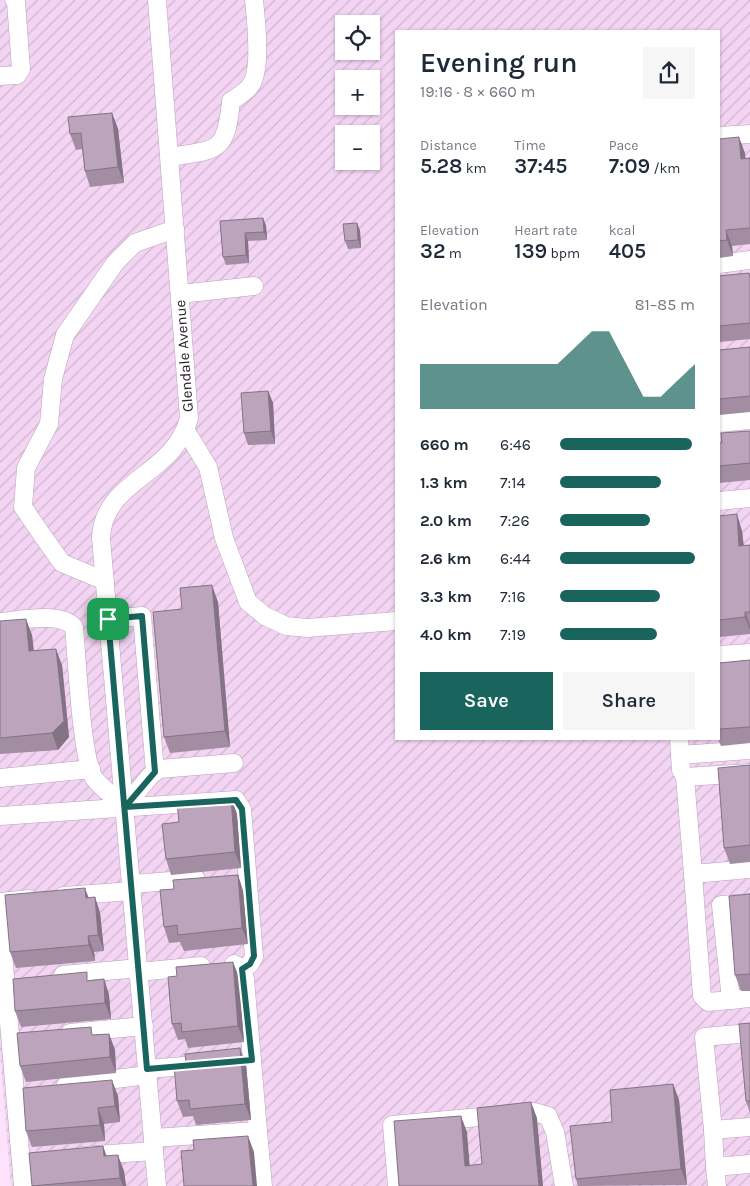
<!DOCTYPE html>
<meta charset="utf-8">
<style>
:root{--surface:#fff;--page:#f6f6f7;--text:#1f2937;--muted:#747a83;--accent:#19655e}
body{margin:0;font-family:Karla,sans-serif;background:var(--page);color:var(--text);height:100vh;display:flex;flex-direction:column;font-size:19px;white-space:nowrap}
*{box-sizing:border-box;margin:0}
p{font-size:16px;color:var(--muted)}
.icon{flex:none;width:28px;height:28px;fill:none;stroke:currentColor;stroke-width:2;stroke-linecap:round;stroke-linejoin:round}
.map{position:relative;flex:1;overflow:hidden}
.sheet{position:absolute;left:395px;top:30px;width:325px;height:710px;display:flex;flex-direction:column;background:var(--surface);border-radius:0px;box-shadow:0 1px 4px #0004}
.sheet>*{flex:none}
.buttons{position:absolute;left:335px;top:15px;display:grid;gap:10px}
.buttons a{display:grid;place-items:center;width:45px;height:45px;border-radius:0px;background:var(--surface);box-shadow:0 1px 4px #0004;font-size:25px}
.pin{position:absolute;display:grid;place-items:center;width:42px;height:42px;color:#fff;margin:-21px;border-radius:10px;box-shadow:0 2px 8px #0006}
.round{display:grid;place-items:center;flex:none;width:52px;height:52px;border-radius:0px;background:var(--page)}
.overview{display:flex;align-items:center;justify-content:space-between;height:85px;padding:0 25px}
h1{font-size:28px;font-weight:600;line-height:38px}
.figures{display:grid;grid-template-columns:repeat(3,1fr);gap:8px;height:85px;padding:5px 25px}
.figures div{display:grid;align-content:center}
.figures b{font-size:21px;font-weight:600}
.figures small{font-size:14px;font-weight:400}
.figures p{font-size:14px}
.chart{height:140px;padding:10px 25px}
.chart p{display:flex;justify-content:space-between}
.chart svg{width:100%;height:90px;margin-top:5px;fill:var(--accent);opacity:.7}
.cta{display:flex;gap:10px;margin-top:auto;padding:10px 25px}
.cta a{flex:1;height:58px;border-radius:0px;background:var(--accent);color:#fff;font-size:20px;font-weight:600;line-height:58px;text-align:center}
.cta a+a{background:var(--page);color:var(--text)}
ul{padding:0 25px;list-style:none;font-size:16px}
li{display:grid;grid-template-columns:80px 60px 1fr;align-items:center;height:38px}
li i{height:12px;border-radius:6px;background:var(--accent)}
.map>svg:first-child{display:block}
.industrial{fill:url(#industrial-furrows);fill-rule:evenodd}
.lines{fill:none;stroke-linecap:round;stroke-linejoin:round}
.minor-casing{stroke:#baa2ba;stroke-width:19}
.minor{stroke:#fff;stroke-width:18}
.wall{fill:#a28da2}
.shaded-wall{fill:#847384}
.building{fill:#bca4bc;stroke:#847384}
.route-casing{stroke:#fff;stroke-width:10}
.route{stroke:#19655e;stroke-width:6}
.labels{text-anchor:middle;stroke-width:4.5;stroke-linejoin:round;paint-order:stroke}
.street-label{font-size:15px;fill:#281f28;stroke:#fff}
</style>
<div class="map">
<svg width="750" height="1186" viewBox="0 0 750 1186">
<defs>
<pattern id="industrial-furrows" width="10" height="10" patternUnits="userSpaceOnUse" patternTransform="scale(1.25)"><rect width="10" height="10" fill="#f3d4f3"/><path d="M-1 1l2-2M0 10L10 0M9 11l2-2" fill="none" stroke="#d0b6d0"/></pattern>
</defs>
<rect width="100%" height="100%" fill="#fce2fb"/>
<path class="industrial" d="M0,0h750v1186h-739l-11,-132zM344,24h27v27h-27zM396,31h323v708h-323zM344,79h27v27h-27zM344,134h27v27h-27z"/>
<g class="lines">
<defs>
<g id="minor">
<path d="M157,0l32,418c-15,58 -86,62 -88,120l56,648"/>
<path d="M0,76l17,-1 4,-6 -5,-67 -2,-2"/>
<path d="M719,136l31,-2"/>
<path d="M170,157c47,-8 56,-3 61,-56 6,-4 15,-9 19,-15 12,-14 6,-67 4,-86"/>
<path d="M719,264l31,-4"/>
<path d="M180,294l74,-8"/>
<path d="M719,423l31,-3"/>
<path d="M186,431l22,36 16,71 24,64 17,14 21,10 21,2 89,-7"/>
<path d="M719,501l31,-3"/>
<path d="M105,581l-43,-18 -20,-28 -19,-28 3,-39 23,-44 4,-45 12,-44 50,-72 20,-20 40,-14"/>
<path d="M109,619l33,-3 13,156"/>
<path d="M0,622c20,-2 61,-10 74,5 3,30 7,130 20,151 7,10 22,20 31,29"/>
<path d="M719,655l31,-2"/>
<path d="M679,739l2,31 4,7 65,-4"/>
<path d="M680,755l70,-5"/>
<path d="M685,777l8,97 57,-5"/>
<path d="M0,778l91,-9"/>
<path d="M125,807l25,-31 9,-7 75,-6"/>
<path d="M0,816l236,-16 6,9 12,148 -4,7 -8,5"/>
<path d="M693,874l9,122 6,6 23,-2"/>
<path d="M132,884l64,-5"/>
<path d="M63,896l69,-5"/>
<path d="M0,902l29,-3"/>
<path d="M750,903l-29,2 10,95 19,-2"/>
<path d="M0,918l23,268"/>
<path d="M234,964l8,5 3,10 7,81"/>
<path d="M139,972l62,-6"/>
<path d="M63,975l76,-7"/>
<path d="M70,1033l74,-7"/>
<path d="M750,1033l-46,4 9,93 37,-3"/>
<path d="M147,1069l50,-4"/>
<path d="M66,1085l82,-10"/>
<path d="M713,1130l2,37 35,-3"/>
<path d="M258,1131l5,55"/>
<path d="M153,1138l105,-7 -6,-71 -29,2"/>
<path d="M81,1156l73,-5"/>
<path d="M715,1167l2,19"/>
<path d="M397,1186l-5,-61 142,-13 14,4 7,16 9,54"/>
</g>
</defs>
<use href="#minor" class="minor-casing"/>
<use href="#minor" class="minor"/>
</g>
<g class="wall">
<path d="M112,113l6,16 6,54 -34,4 -5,-16 -3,-22 -6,1 -6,-16z"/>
<path d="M719,139l26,14v5h5v86l-18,2 1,10 -14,2z"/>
<path d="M263,218l3,8 1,14 -19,1 1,22 -23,2 -3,-8 -3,-36z"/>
<path d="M357,223l3,8 1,17 -13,1 -3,-8z"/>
<path d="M749,273l1,2v64l-31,3v-66z"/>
<path d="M750,347v65l-31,3v-65z"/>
<path d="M268,391l5,12 2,41 -27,1 -4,-12z"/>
<path d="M750,431v49l-31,3v-40h3z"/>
<path d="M719,516l23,15 2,15 6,-1v89l-31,3z"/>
<path d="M218,602l12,145 -60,6 -6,-16 18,-128z"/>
<path d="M0,621l32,14 2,16 28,14 7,72 -11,13 -58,4z"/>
<path d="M750,660v83l-29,3 -3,-7 1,-76z"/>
<path d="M750,765v97l-20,2 -6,-16z"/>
<path d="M231,798l6,16 4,54 -70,7 -5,-16 13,-37z"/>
<path d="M238,875l5,16 5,53 -64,7 -4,-9 -11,1 -5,-16 10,-38z"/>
<path d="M85,888l3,10 7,-1 5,16 4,38 -10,1 1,9 -79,7 -6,-16z"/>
<path d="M750,894v97h-9l-6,-16z"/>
<path d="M233,962l6,16 5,64 -56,6 -3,-9 -7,1 -6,-16 5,-48z"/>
<path d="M104,979l5,16 2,24 -90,8 -6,-16 75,-31z"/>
<path d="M750,1023v90l-4,-12z"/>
<path d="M109,1034l6,16 1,23 -90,9 -6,-16 74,-31z"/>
<path d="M246,1064l5,56 -55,5 -3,-9 -10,1 -6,-16z"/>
<path d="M673,1084l6,16 8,85 -109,1 -2,-7 36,-57z"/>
<path d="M118,1096l2,26 -16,2 1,17 -73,6 -6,-16z"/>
<path d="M103,1146l3,10 18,15 2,15h-94z"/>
</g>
<g class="shaded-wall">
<path d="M112,113l6,16 6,54 -6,-16z"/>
<path d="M739,137l6,16 2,22 -6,-16z"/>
<path d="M263,218l3,8 1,14 -3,-8z"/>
<path d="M357,223l3,8 1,17 -3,-8z"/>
<path d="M726,230l6,16 1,10 -6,-16z"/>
<path d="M245,233l3,8 1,22 -3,-8z"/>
<path d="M268,391l5,12 2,41 -4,-13z"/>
<path d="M737,514l5,17 3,31 -6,-16z"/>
<path d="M212,585l6,17 12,145 -5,-16z"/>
<path d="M745,612l5,14v4l-5,-13z"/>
<path d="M26,619l6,16 3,32 -6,-16z"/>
<path d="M56,649l6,16 7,72 -11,13 -6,-17z"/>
<path d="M231,798l6,16 4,54 -6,-16z"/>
<path d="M238,875l5,16 5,53 -6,-16z"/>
<path d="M85,888l6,16 -5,-6z"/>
<path d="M95,897l5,16 4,38 -6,-16z"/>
<path d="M88,936l6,16 1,9 -6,-16z"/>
<path d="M233,962l6,16 5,64 -6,-16z"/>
<path d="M104,979l5,16 2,24 -6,-16z"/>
<path d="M109,1034l6,16 1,23 -6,-16z"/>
<path d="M240,1048l6,16 5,56 -6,-16z"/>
<path d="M112,1080l6,16 2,26 -5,-16z"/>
<path d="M673,1084l6,16 8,85 -6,-16z"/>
<path d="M531,1102l6,16 6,68h-4z"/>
<path d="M98,1108l6,16 1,17 -5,-16z"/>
<path d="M461,1116l6,16 4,50 -6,-16z"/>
<path d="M248,1136l6,16 3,34h-4z"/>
<path d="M103,1146l6,17 -5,-7z"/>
<path d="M118,1155l6,16 2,15h-3l-3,-8z"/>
</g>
<g class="building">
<path d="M112,113l6,54 -33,4 -4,-38 -11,1 -2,-17z"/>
<path d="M739,137l2,22 9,-1v70l-24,2 1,10 -8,1v-102z"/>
<path d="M263,218l1,14 -19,1 1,22 -23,2 -3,-36z"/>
<path d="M357,223l1,17 -13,1 -2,-17z"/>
<path d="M749,273l1,5v45l-31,3v-50z"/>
<path d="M750,347v49l-31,3v-49z"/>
<path d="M268,391l3,40 -27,2 -3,-40z"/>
<path d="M750,431v32l-31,3v-23h3l-1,-10z"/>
<path d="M737,514l2,32 11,-1v67h-5v5l-26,3v-104z"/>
<path d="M212,585l13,146 -61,6 -11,-125 29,-3 -2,-21z"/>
<path d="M26,619l3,32 27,-2 8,72 -12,12 -52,5v-117z"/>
<path d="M750,660v67l-31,2v-66z"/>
<path d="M750,765v80l-26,3 -6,-80z"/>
<path d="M231,798l4,54 -69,7 -4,-35 17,-2 -2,-20z"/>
<path d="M238,875l4,53 -64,7 -1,-10 -13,2 -4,-37 14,-1 -1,-9z"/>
<path d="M85,888l1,10 9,-1 3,38 -10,1 1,9 -79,7 -5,-57z"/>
<path d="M750,894v80l-15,1 -6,-79z"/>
<path d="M233,962l5,64 -56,6 -1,-9 -9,1 -4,-47 9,-1 -1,-9z"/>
<path d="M87,972v9l17,-2 1,24 -90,8 -2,-32z"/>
<path d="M750,1023v78h-4l-7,-77z"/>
<path d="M91,1027l1,8 17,-1 1,23 -90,9 -3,-33z"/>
<path d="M240,1048l5,56 -55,5 -1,-9 -12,1 -3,-37 12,-1 -1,-9z"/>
<path d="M112,1080l3,26 -17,2 2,17 -74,6 -3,-43z"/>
<path d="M673,1084l8,85 -105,10 -6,-53 42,-4 -2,-32z"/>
<path d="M531,1102l8,84h-140l-5,-65 67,-5 4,50 17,-2 -5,-56z"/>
<path d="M248,1136l5,50h-69l-3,-35 13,-1 -1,-10z"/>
<path d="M103,1146l1,10 14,-1 2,23 -88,8 -3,-33z"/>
</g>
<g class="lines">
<defs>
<path id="route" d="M108,619l39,450 105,-9 -10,-91 8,-5 4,-8 -12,-147 -6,-9 -111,7 30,-35 -13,-156 -34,3"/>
</defs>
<use href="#route" class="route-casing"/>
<use href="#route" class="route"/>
</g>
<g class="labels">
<g class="street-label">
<text transform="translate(184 356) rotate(-94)" y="5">Glendale Avenue</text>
</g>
</g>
</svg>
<div class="buttons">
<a><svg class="icon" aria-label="locate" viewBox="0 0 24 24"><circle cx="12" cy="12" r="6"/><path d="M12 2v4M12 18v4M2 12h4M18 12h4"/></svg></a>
<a>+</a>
<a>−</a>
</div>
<div class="pin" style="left:108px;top:619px;background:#1e9e55"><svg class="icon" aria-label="arrive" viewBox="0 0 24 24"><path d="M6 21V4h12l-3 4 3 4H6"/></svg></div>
<section class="sheet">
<div class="overview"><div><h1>Evening run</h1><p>19:16 · 8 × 660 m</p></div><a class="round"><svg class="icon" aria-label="share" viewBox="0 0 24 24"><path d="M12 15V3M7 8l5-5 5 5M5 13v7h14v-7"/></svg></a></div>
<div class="figures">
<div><p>Distance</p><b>5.28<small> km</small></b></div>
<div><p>Time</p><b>37:45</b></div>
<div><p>Pace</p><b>7:09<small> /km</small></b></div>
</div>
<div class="figures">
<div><p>Elevation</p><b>32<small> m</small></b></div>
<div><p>Heart rate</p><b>139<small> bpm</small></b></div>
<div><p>kcal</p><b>405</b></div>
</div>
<div class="chart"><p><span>Elevation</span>81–85 m</p>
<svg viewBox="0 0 160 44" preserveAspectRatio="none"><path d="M0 44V22L10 22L20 22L30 22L40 22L50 22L60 22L70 22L80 22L90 14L100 6L110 6L120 22L130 38L140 38L150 30L160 22V44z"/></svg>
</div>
<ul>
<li><b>660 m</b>6:46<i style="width:98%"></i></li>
<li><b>1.3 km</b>7:14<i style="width:75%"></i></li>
<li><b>2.0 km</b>7:26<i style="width:67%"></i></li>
<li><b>2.6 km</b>6:44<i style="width:100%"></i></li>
<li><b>3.3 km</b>7:16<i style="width:74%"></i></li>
<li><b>4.0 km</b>7:19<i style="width:72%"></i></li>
</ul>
<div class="cta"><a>Save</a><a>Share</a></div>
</section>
</div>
